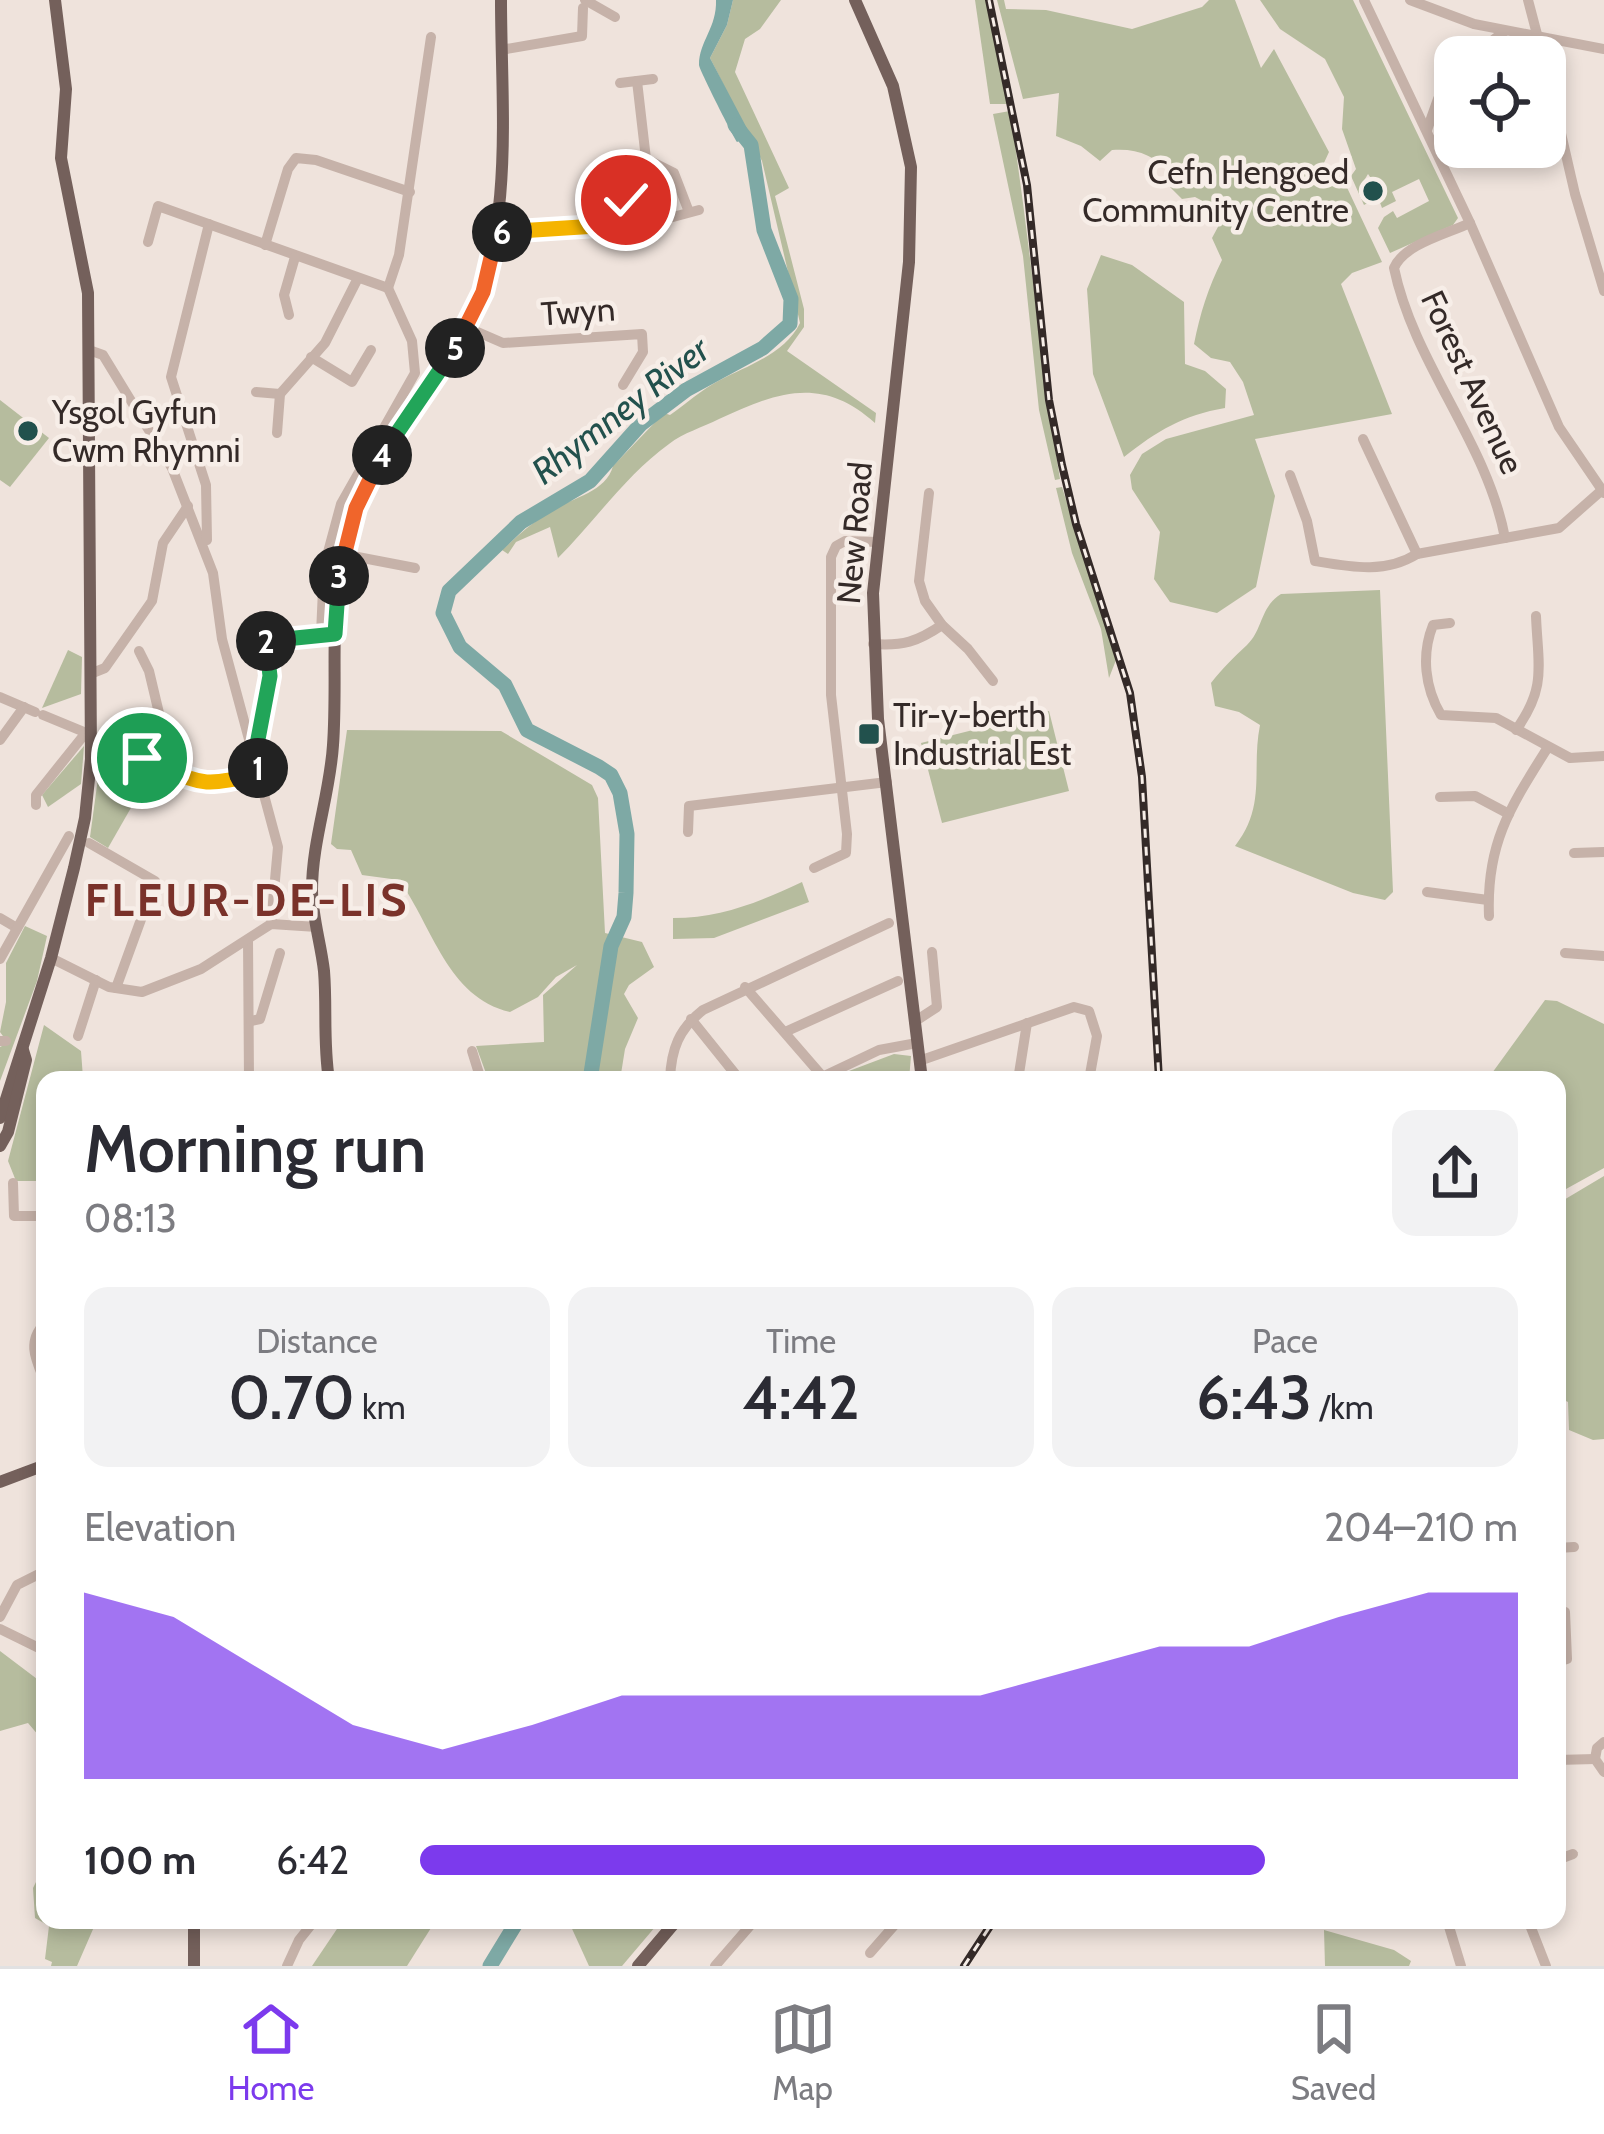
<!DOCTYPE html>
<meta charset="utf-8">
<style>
:root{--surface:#fff;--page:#f2f2f3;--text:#2b2b33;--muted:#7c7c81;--line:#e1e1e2;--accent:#7c3aed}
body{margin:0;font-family:Cabin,sans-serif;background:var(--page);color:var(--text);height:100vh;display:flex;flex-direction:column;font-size:45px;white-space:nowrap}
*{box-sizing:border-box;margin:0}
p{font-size:39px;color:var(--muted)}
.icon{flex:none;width:66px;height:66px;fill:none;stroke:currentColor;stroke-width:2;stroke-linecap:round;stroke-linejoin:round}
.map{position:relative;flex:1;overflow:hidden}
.details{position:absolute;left:36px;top:1071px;width:1530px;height:858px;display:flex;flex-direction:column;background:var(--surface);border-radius:24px;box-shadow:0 6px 18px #0003}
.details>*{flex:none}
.fabs{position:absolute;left:1434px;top:36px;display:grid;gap:24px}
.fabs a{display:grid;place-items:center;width:132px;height:132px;border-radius:24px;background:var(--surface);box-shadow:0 6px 18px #0003;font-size:60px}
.pin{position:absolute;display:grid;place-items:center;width:102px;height:102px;color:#fff;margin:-51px;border:6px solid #fff;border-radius:50%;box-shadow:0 3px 12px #0007}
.km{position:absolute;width:60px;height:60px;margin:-30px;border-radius:50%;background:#222;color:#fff;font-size:33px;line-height:60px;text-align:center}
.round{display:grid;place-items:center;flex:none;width:126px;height:126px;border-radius:24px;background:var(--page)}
.head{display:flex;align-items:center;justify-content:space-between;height:204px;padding:0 48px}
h1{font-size:66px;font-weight:600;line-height:90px}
.metrics{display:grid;grid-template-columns:repeat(3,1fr);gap:18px;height:204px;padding:12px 48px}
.metrics div{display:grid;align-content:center;border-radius:24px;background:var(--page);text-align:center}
.metrics b{font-size:60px;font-weight:600}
.metrics small{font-size:33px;font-weight:400}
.metrics p{font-size:33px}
.chart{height:336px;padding:24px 48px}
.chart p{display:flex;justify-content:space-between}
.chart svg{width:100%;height:216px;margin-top:12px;fill:var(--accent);opacity:.7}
ul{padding:0 48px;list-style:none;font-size:39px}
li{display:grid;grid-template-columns:192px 144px 1fr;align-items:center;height:90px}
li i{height:30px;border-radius:15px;background:var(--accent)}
.dock{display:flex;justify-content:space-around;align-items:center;height:168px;border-top:3px solid var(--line);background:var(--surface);font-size:33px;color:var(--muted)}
.dock a{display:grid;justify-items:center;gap:6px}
.dock .current{color:var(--accent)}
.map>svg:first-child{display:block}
.green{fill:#b6bc9e}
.water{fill:#7ea9a5}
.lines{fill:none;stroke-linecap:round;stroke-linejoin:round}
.river{stroke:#7ea9a5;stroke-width:15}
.minor{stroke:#c6b2a9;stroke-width:10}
.major{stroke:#74605b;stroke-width:12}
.rail-casing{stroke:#342a28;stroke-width:8}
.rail{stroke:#f7eee8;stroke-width:3;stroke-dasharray:9;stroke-linecap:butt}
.split-1-casing{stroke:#fff;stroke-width:24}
.split-2-casing{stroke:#fff;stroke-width:24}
.split-3-casing{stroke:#fff;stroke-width:24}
.split-4-casing{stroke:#fff;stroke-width:24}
.split-5-casing{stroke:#fff;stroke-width:24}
.split-6-casing{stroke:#fff;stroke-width:24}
.split-7-casing{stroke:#fff;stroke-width:24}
.split-1{stroke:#f5b400;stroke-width:15}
.split-2{stroke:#22a559;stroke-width:15}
.split-3{stroke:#22a559;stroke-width:15}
.split-4{stroke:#f0652b;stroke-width:15}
.split-5{stroke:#22a559;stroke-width:15}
.split-6{stroke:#f0652b;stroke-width:15}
.split-7{stroke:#f5b400;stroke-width:15}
.poi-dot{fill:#22514d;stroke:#f7eee8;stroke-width:4.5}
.labels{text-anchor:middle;stroke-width:9;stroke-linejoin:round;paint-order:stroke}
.poi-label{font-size:33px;fill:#342a28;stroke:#f7eee8;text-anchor:start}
.street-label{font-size:33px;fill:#342a28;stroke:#f7eee8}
.water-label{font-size:36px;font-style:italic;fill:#22514d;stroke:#f7eee8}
.district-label{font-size:45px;font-weight:bold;letter-spacing:3px;fill:#7a322a;stroke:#f7eee8}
</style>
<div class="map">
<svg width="1604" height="1966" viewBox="0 0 1604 1966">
<rect width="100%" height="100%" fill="#efe3dc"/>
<g class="green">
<path d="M733,0h48l-21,29 -15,10 -10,33 54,116 -14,8 29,113v18l-17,24 89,62 -1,10c-53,-48 -98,-31 -156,-4 -16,8 -36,14 -50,25 -42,30 -75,78 -111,114l-8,-31 -34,15 -8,12 -6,-4c15,-14 30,-27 47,-38 21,-14 57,-19 64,-46l51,-53 6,2c16,-11 32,-26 50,-35 27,-14 66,-27 80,-57l-38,-162 -52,-103 17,-33z"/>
<path d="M975,0h11l21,104h-17z"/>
<path d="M997,0h7l2,9 40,1 86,19 70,-22 7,-7h26l26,68 13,-19 55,103 -6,13 20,14 39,83 -30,11 -11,11 51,130 -137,25 20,57 -19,91 -39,26 -47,-11 -16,-23 6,-47 -28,-43 -2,-14 12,-21 24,-15 88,-24 -11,-33 -13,-20 -19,-4 -17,-14c6,-30 14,-56 28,-84l-10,-22 7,-13 -7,-19 -17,-9 -13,2 -12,-12 2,-14c-18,-17 -34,-25 -60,-23l-12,11 -19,-15 -25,-10 3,-43 -36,6z"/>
<path d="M1260,0h93l105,218 -5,7 -63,28 -12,-25 6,-11 9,-6 4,7 32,-17 -10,-22 -27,13 4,9 -14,7 -3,-8 5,-3 -16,-23 -6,10 9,17 -7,4 -13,-29 5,-7 -14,-40 2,-32 -19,-38 -45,-30z"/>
<path d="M1010,111c19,123 30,246 50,368l-5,1 -16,-70 -16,-154 -30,-142z"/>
<path d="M1101,255l31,10 52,37 1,62 20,7 21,18 -1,19c-42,7 -68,23 -101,49l-31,-83 -6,-85z"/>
<path d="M0,400l49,38 -39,49 -10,-7z"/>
<path d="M1062,487l54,173 -7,18 -8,-49 -29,-76 -16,-65z"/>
<path d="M1380,590l13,302 -8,8 -32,-7 -118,-47c32,-41 16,-76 25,-121l-21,-13 -24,-6 -4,-23c12,-15 22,-25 36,-38 16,-15 13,-38 34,-51z"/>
<path d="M68,650l14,7 -1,37 -39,14z"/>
<path d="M1049,711l20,80 -127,32 -21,-80z"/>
<path d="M347,730l154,1 91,54 6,13 7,135 37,9 12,25 -25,18 -5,9 14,24 -13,31 -5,31h-120l-13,-4 -11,-30 68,-4 -1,-47 34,-30 -21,12 -18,20 -28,15c-63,-15 -77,-85 -111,-132l-37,-5 -11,-25 -14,-1 -6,-5z"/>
<path d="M84,746l-3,38 -33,23 -6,-12z"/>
<path d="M114,775l22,24 -28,49 -18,-11 8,-59z"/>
<path d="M802,882l7,20 -95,36 -41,1v-21c48,0 86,-16 129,-36z"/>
<path d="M25,926l22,10 -10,45 -37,100v-34l8,-4 -8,-11 6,-30v-39z"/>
<path d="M1545,1000l12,1 47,23v144l-47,26v-114h-70z"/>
<path d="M44,1025l37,26 2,27 13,2h-51v101h-29l-8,-20z"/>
<path d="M894,1054l17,2 -2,24h-63l-5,-6z"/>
<path d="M1604,1176v263l-11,1 -24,-10 -1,-28 -11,-5 3,-46 -3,-147z"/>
<path d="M0,1651l45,34v58l-17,-20 -28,8z"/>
<path d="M45,1864v56h52l-20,46h-26l1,-4 -7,-3 4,-33 -14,-8 -2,-30z"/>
<path d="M343,1920h93l-29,46h-95z"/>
<path d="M568,1920h93l-39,46h-33z"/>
<path d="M1324,1930l70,20 17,11 -2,5h-84z"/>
</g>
<path class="water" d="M716,0h17l-6,25 -17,33 41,78 -14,6c-5,-8 -38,-73 -38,-77 0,-24 18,-37 17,-65z"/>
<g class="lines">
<g class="river">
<path d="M590,1080l21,-134 13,-29 2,-24 1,-59 -7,-41 -9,-18 -12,-8 -72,-37 -22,-45 -45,-38 -17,-34 6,-22 72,-69 69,-41 51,-57 45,-34 77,-42 27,-24 1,-25 -27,-69 -13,-85 -16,-20"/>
<path d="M490,1966l28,-46"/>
</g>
<g class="minor">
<path d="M585,0l30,17"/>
<path d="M1364,0l106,223 89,204 45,66"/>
<path d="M1410,0l64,24 130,25"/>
<path d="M1528,0l15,57"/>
<path d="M501,50l81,-14 1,-28"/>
<path d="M1471,57l34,-26"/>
<path d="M1545,64l30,130 29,97"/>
<path d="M620,83l33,-4"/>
<path d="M1427,130l11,-31 17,-26"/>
<path d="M646,159l28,14 15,39"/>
<path d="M673,217l26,-7"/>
<path d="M1470,223c-23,11 -66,21 -76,45 20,96 93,174 111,270"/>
<path d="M497,232l87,-3 26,-9 36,-61 -9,-78"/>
<path d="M148,242l10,-36 230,82"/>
<path d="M265,245l23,-76 8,-11 20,2 94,32"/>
<path d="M388,288l11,-33 32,-218"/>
<path d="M289,315l-5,-20 11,-38"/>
<path d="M466,327l37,16 139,-9 1,18 -20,33"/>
<path d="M89,350l14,5 69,113 41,105 9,66 56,208 -7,77"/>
<path d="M311,357l41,25 19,-32"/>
<path d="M256,392l24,2"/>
<path d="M277,433l3,-39 45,-51 33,-65"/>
<path d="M1363,439l54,115 142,-26 43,-38"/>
<path d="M1290,475l17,46 8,40c36,6 70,13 102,-7"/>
<path d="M929,493l-10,88 6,20 17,24 26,24 25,32"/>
<path d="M207,540l-1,-55 -35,-108 38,-153"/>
<path d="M342,554l73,14"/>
<path d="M1450,623l-17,2c-12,30 -8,63 8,90l55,3 74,40 34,-2"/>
<path d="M321,634l3,-67 17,-63 74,-131 -3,-32 -24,-53"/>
<path d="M873,644c30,2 44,-2 69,-19"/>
<path d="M139,651l10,20 24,101"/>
<path d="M90,674l15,-6 47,-67 11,-58 25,-37"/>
<path d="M0,697l35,15"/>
<path d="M43,715l46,19"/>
<path d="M1516,730c31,-43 22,-64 20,-114"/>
<path d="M0,740l24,-33"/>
<path d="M256,750l14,-73 -4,-38 60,-5"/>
<path d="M142,758c58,24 55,32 117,15"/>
<path d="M1440,797l35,-1 34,18"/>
<path d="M36,805v-10l48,-60"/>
<path d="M688,832l1,-26 198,-24"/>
<path d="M89,843l66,38 -39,107"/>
<path d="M1574,853l30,-1"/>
<path d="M814,868l32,-15 1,-19 -16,-139v-138l5,-11 9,-5 33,1"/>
<path d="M1427,892l61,8"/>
<path d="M1489,916c-3,-73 22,-110 59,-169"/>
<path d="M0,918l17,10"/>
<path d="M248,940l1,140"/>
<path d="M1565,953l39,3"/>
<path d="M51,958l58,29 33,5 59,-23 70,-45 46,3"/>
<path d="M0,959l69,-123"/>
<path d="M745,987l78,90"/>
<path d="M691,1019l49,61"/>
<path d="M251,1021l9,-2 20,-66"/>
<path d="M914,1022l23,-15 -5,-55"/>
<path d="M785,1032l113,-51"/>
<path d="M78,1036l18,-56"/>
<path d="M0,1041h6"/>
<path d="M472,1051l9,29"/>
<path d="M919,1061l155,-54 15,4 8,25 -8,44"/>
<path d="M820,1078l59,-28 38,-7"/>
<path d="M670,1080c1,-31 9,-51 33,-70l186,-87"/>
<path d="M1018,1080l9,-57"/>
<path d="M13,1183l1,33h31"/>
<path d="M45,1323c-19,19 -9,37 0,59"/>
<path d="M1557,1548l17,-1"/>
<path d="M0,1617l17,-32 28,-14"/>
<path d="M0,1629l45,22"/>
<path d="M1557,1662l10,-3 -2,-47"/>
<path d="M1604,1742l-7,6 -2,11 9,13"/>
<path d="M1557,1760l38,-1"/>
<path d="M1557,1860l16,-6"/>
<path d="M1447,1920l14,46"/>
<path d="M1528,1920l18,46"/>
<path d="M870,1953l29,-33"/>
<path d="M287,1966l12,-26 16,-20"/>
<path d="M715,1966l40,-46"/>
</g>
<g class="major">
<path d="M855,0l38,86 18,81 -2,95 -36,331 5,126 44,361"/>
<path d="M329,1080c-6,-37 -2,-73 -5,-109 -3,-27 -12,-55 -12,-81 0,-49 18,-96 21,-145 5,-69 -5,-141 13,-209 23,-81 86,-138 122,-213 47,-96 33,-218 33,-323"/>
<path d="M0,1118l51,-160 23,-90 11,-50 6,-59 -3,-466 -27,-135 5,-69 -11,-89"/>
<path d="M0,1146l8,-14 18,-72 -3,-10"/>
<path d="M0,1482l45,-17"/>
<path d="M194,1966v-46"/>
<path d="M638,1966l39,-46"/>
</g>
<defs>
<g id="rail">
<path d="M989,0l38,185 22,215 13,65 14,59 54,169 12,84 17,303"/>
<path d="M964,1966l30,-46"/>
</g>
</defs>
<use href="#rail" class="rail-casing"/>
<use href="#rail" class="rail"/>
</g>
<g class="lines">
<defs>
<path id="split-1" d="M142,758c58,24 55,32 118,15l-2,-5"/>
<path id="split-2" d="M258,768l-3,-13 15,-79 -4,-35"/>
<path id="split-3" d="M266,641l69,-7 4,-58"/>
<path id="split-4" d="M339,576l17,-68 26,-53"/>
<path id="split-5" d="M382,455l73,-107"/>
<path id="split-6" d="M455,348l28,-56 14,-60h5"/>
<path id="split-7" d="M502,232l95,-6 13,-6 16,-20"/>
</defs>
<use href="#split-1" class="split-1-casing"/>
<use href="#split-2" class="split-2-casing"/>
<use href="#split-3" class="split-3-casing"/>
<use href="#split-4" class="split-4-casing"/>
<use href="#split-5" class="split-5-casing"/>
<use href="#split-6" class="split-6-casing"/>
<use href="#split-7" class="split-7-casing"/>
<use href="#split-1" class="split-1"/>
<use href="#split-2" class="split-2"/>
<use href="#split-3" class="split-3"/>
<use href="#split-4" class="split-4"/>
<use href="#split-5" class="split-5"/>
<use href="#split-6" class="split-6"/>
<use href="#split-7" class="split-7"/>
</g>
<g class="poi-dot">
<circle cx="1373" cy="191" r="12"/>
<circle cx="28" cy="431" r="12"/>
<rect x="857" y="722" width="24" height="24" rx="6"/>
</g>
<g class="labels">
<g class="poi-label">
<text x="1349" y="184" text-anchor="end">Cefn Hengoed<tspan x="1349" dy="38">Community Centre</tspan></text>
<text x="52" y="424">Ysgol Gyfun<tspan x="52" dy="38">Cwm Rhymni</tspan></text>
<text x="893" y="727">Tir-y-berth<tspan x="893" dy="38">Industrial Est</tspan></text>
</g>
<g class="street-label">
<text transform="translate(578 311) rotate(-4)" y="12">Twyn</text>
<text transform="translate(1473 382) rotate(65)" y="12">Forest Avenue</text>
<text transform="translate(854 533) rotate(-85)" y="12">New Road</text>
</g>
<g class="water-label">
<text transform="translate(620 410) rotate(-38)" y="13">Rhymney River</text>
</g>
<g class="district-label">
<text x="247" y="916">FLEUR-DE-LIS</text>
</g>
</g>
</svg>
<div class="fabs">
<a><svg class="icon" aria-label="locate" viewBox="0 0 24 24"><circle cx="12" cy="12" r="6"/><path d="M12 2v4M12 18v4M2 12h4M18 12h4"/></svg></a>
</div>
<div class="pin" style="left:142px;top:758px;background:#1e9e55"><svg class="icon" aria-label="arrive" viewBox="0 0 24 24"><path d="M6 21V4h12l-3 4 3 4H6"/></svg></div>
<div class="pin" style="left:626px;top:200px;background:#d93025"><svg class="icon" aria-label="check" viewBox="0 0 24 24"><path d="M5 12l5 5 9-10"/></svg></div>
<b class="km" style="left:258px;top:768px">1</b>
<b class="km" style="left:266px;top:641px">2</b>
<b class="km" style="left:339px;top:576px">3</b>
<b class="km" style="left:382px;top:455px">4</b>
<b class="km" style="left:455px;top:348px">5</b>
<b class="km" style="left:502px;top:232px">6</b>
<section class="details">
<div class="head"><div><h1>Morning run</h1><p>08:13</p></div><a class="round"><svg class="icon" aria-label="share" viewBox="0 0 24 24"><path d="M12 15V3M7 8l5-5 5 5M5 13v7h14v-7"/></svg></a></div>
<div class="metrics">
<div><p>Distance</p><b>0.70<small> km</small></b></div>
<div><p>Time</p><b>4:42</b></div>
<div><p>Pace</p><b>6:43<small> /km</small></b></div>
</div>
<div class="chart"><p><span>Elevation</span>204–210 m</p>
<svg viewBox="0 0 160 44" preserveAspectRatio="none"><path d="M0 44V6L10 11L20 22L30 33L40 38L50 33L60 27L70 27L80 27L90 27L100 27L110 22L120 17L130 17L140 11L150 6L160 6V44z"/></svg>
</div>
<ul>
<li><b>100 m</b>6:42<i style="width:77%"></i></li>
</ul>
</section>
</div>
<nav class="dock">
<a class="current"><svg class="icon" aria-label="home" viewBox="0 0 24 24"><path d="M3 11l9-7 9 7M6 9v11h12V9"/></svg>Home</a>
<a><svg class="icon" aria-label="map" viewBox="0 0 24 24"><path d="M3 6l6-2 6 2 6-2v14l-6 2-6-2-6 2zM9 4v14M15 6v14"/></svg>Map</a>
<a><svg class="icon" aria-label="saved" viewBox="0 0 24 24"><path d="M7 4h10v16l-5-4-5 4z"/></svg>Saved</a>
</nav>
